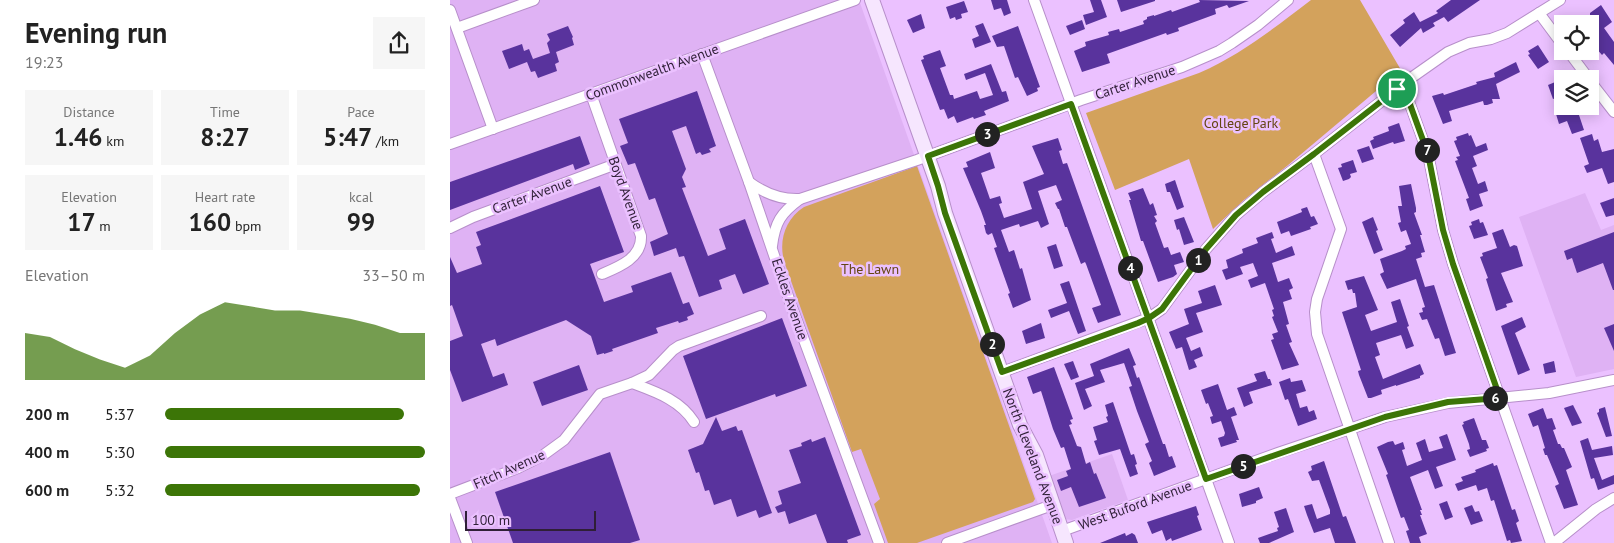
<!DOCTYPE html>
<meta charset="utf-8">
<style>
:root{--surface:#fff;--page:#f6f6f6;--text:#222;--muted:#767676;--accent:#3c7507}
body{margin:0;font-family:"PT Sans",sans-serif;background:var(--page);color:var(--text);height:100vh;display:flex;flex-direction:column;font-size:19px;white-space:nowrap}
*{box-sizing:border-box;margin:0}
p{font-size:16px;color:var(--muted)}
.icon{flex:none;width:28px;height:28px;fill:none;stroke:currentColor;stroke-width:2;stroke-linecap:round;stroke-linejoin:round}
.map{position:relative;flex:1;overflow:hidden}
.details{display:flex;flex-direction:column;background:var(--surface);width:450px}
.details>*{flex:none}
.controls{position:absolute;left:1104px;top:15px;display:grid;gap:10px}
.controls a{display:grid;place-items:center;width:45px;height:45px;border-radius:0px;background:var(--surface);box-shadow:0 2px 12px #0003;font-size:25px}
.scale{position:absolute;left:15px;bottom:12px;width:131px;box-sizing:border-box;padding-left:5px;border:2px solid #2f1f37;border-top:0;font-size:14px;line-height:18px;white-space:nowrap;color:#2f1f37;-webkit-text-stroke:4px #ebc1ff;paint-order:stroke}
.pin{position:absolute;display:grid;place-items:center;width:42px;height:42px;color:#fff;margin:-21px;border:2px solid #fff;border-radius:50%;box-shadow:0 1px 5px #0007}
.km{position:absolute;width:25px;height:25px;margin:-12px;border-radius:50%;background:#222;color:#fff;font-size:14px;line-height:25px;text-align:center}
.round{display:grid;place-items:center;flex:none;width:52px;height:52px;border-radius:0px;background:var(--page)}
.summary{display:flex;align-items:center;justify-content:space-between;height:85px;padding:0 25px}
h1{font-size:28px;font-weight:700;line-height:38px}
.metrics{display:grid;grid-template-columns:repeat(3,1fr);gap:8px;height:85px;padding:5px 25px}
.metrics div{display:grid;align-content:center;border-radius:0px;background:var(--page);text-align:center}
.metrics b{font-size:25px;font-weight:700}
.metrics small{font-size:14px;font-weight:400}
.metrics p{font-size:14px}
.chart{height:140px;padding:10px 25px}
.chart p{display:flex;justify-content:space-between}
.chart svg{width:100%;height:90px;margin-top:5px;fill:var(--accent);opacity:.7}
ul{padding:0 25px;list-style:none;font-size:16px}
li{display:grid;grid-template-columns:80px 60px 1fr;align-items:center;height:38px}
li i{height:12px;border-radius:6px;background:var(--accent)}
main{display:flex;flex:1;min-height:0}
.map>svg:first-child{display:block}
.built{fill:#dfb2f4}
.green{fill:#d3a25c}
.building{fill:#59339d}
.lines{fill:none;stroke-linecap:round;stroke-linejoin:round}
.minor-casing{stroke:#b78fca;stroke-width:12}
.secondary-casing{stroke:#b78fca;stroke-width:16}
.minor{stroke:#fff;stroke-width:10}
.secondary{stroke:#f6e6fe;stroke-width:14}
.route-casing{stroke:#fff;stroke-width:10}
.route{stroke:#3c7507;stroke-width:6}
.labels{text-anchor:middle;stroke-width:5;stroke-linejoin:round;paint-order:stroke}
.street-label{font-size:14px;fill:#2f1f37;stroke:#ebc1ff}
.park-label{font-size:14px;fill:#644513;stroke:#ebc1ff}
</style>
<main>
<section class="details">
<div class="summary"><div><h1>Evening run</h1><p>19:23</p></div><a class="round"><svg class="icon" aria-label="share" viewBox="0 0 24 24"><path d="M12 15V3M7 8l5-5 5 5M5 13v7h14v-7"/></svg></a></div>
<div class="metrics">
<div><p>Distance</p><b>1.46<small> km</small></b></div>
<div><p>Time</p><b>8:27</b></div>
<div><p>Pace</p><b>5:47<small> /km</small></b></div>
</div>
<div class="metrics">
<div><p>Elevation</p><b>17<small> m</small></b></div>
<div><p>Heart rate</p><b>160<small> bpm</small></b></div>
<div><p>kcal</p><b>99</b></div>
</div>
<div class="chart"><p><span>Elevation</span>33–50 m</p>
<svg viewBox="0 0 160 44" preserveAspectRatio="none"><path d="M0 44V21L10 23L20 29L30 34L40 38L50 32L60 21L70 12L80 6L90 8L100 10L110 10L120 12L130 14L140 17L150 21L160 21V44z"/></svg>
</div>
<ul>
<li><b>200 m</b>5:37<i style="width:92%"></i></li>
<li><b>400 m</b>5:30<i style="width:100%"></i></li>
<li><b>600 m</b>5:32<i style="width:98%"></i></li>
</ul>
</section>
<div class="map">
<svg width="1164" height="543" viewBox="0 0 1164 543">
<rect width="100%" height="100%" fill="#ebc1ff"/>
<g class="built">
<path d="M0,0h409l193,543h-602z"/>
<path d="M1135,193l16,37 13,-5v144l-38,8 -57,-160z"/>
<path d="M662,454l16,46 -56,20 -8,-1 -15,-43z"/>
</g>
<g class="green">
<path d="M861,0h49l41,70 -114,96 -43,34 -31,29 -24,-70 -74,31 -29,-77 113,-40c43,-19 75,-45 112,-73z"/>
<path d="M467,166l118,333 -2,3 -116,41h-29l-14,-39 6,-5 -19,-50 -9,3 -67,-188c-7,-21 -1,-44 19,-57z"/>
</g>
<g class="building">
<path d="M541,0h16l4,13 -7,3 -3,-8 -7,2z"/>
<path d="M640,0h11l6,17 -21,8 -3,-10 11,-3z"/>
<path d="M667,0h38v1l-34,11z"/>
<path d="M749,0l50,1 -20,7 -2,-3 -12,4 1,5 -38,14 1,3 -12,4 -1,-2 -59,21 3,9 -28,9 -8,-21 12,-5 -1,-4 24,-7 -1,-3 11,-3 1,3 24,-8 -1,-3 4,-2v-2l7,-2v1l17,-6 1,2 28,-10z"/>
<path d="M1001,0h29l-32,22 -4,-5 -11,6 2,3 -12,7 -2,-5 -21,19 -10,-12 15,-12 -2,-3 11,-8 6,10 18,-9 -2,-2z"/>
<path d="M514,1l4,11 -7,2 1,4 -6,2 -1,-3 -5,2 -4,-12z"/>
<path d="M1151,5l11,17 -8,6 10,14v23l-10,-12 -2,2 -12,-14v-28z"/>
<path d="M471,14l4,14 -12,5 -6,-13z"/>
<path d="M632,20l3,9 -15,6 -4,-9z"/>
<path d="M533,23l8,19 -16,6 -3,-9 7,-3 -4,-10z"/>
<path d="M118,26l5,11 -1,1 2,7 -18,7 3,10 -4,2 2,7 -19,7 -3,-7 -4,1 -4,-10 -18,7 -7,-18 20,-7 2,7 5,-2 4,10 17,-6 -3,-10 3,-3 -3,-6z"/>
<path d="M568,26l22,61 -3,1 1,3 -11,5 -9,-19 -3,1 -11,-32 -7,1 -5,-11z"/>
<path d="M1088,45l11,17 -11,7 -10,-14 2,-1 -2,-3z"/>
<path d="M490,50l6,16 -6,2 10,27h3l1,4 23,-8 3,8 13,-4 -8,-22 -19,7 -2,-6 27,-10 11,28 4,-1 3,10 -25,10 2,4 -12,4 -1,-2 -16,6 -3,-7 -6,3 -4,-10 -4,1 -19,-50 3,-1 -1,-3z"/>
<path d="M1066,62l4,10 -24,12 4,15h-8l1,4 -6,2h-3l-1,-4 -34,10 3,10 -9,3 -11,-28 11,-3 1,2 33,-11 -1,-2 19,-5 -1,-4z"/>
<path d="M1110,80l2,6v10l-9,3 -5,-14z"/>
<path d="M247,91l19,55 -7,3 2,3 -9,3 -2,-3 -4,2 -10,-28 -14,5 14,38 -4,8 4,10 -4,1 26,68 18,-7 -7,-20 26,-10 24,65 -26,10 -8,-20 -16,6 3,9 -23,8 -15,-41 -5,1 -3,-9 -22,8 -4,-14 18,-8 -13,-36 -6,2 -14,-37 -7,2 -8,-19 8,-3 -9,-24z"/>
<path d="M1116,110l1,5 11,-3 6,18 -12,4 -5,-13 -8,3 -3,-10z"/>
<path d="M949,123l6,18 -11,3 -1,-2 -20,7 -3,-8 4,-2 -1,-2 16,-6 -1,-4z"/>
<path d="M1018,133l1,3 2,-1 5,12 10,-4 2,7 -15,6 4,10 -5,2 6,16 7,-3 3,10 -9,3 4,12 -13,5 -4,-12 3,-1 -14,-37 3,-1 -2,-3 4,-1 -6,-15 3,-1 -1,-3z"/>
<path d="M1142,134l2,7 4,-2 4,13 12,-3v33l-6,2 -6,-16 -15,5 -3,-7 5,-2 -9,-26z"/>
<path d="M130,136l10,28 -15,6 -2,-6 -123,46v-28z"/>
<path d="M608,138l4,12 -3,1 4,13 4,-1 54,152 -23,8 -6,-15 9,-3 -15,-41 -1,-2 -4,2 -14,-37h-2l-6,-18h-1l-3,-6 7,-3 -6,-15 -18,6 11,33 -8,4 -3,-7 -18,6 -1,-3 -18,6 8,22 5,-2 6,19 2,-1 9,32 -18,8 -5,-14 2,-1 -16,-45 3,-1 -5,-14 -4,2 -2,-2 -2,-8h2l-5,-14 -18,-43 5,-1 -2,-5 24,-10 5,16 -14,5 9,26 10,-3 2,7 -3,1 5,14 28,-9 -9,-27 21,-8 -12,-28z"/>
<path d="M919,146l5,13 -12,4 -5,-13z"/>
<path d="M903,160l4,12 -7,2 1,3 -2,2 -6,2 -5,-13 4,-1 -1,-3z"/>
<path d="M725,180l9,27 -7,3 -7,-18h-3l-2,-8z"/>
<path d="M961,184l5,24v4l-2,1 8,22h-2l5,17 -4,1 1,4 -6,2 9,28 9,-2 22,68 -11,3 -6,-18 -4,1 -8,-20 -5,1 -3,-7 4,-1 -1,-4 3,-1 -9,-28 -29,10 -7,-15 4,-2 -4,-13 22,-8 4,-2 -1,-3 6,-2 -5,-14 -5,2 -3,-9 3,-1 -3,-16h4l-3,-20z"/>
<path d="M150,186l24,66 -34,12 14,38 29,-10 -2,-6 40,-14 12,32 6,-2 5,12 -7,3 1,3 -9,3 -1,-2 -22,7 2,5 -46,16 1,2 -9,3v-1l-7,2 -6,-19 -25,-16 -69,26 -2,-7 -14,5 12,33 11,-4 4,12 -46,17 -12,-32v-29l13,-5 -11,-31 -2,1v-49l7,16 25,-9 -6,-17 5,-2 -5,-13z"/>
<path d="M693,188l7,17 3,-2 4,12 -3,1 3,5 -2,2 9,25 4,-1 3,8 9,-3 4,10 -10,3 3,9 -4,3 -15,5 -15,-41h-2l-12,-41h2l-3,-7z"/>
<path d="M1164,198v17l-8,2 -6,-14z"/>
<path d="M857,207l4,10 3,-1 4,8 -8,3 1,2 -20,7 -2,-5 -8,3 -4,-12 25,-10 -1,-3z"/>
<path d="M734,217l10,25 -10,3 -5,-16 -2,1 -3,-10z"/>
<path d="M923,217l5,13 -2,1 7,19 -9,4 -12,-32z"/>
<path d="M1029,219l1,4 3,-1 5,13 -14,4 -5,-13 3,-1 -1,-3z"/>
<path d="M1053,229l7,18 4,-2 3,1 6,20 -22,7 12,29 -7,2 1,3 -11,4 -10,-32 2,-1 -8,-21 3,-1 -1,-3 15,-5 -5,-15z"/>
<path d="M822,232l2,6 -3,1 5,14 16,-7 3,9 -23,8 6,19 11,-4 4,10 -4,2 3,9 -9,3 6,22 -3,1 6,17 -3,1 10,22 -17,5 -11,-30 3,-1 -2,-5 6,-2 -6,-15 2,-1 -2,-6 2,-1 -9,-26 -14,5 -3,-8 10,-4 -5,-13 -13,4 3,7 -17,6 -4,-10 6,-2 -2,-8 17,-7 -1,-4 16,-6 -2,-5z"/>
<path d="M1164,232v58h-1l-10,-27 -26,10 -5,-15 -5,2 -3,-9z"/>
<path d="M606,244l7,22 -9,3 -7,-22z"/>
<path d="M914,276l14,34 -13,5 6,16 26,-9 -6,-20 9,-3 9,27 -2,1 7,19 -8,3 -5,-14 -25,8 4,12 -5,2 8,22 37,-15 4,10 -4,2v2l-24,8v-1l-15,5 1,4 -11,4h-3l-9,-23 -1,-4 3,-1 -19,-58 15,-5 -2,-14h-2l-1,-4 -4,1 -3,-9z"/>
<path d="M619,281l17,50 -8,3 -9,-23 -18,7 -3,-8 19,-7 -7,-19z"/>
<path d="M765,285l7,20 -26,8 7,19 -17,6 5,13 9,-4 3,9 -9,4 3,7 -8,3 -7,-23 -6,2 -7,-17 20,-8 -5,-15 18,-6 -4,-12z"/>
<path d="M1072,317l4,10 -11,6 15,37 -12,5 -17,-49z"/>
<path d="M332,318l25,68 -31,11 -1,-3 -69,25 -23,-63z"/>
<path d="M591,323l4,15 -19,6 -4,-13z"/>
<path d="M1164,324v27l-10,-23z"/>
<path d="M679,348l7,17 -3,1 4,12 2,-1 24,67h2l4,13 3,-1 4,11 -22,9 -5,-13 3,-2 -7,-17 4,-2 -12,-31 -8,-24 3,-1 -8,-23 -24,7 5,12 -20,7 7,17 -8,4 -9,-27 19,-7 -4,-12z"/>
<path d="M623,361l6,16 -8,3 -7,-16z"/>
<path d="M1104,361l2,11 -11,2 -2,-10z"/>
<path d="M129,365l9,25 -46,16 -9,-24z"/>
<path d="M604,367l19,52 -3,1 2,4 -3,1 8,21 4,1 5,17 4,-2 4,12 2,-1 10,25 -27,9 -8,-20 -10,4 -4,-11 11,-4 -2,-5 5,-2 -7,-22 -3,1 -8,-19 -12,-38 -8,3 -6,-17z"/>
<path d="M815,371l3,8h2l2,6 -23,7 4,11 -9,4 -7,-19 20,-7 -3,-7z"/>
<path d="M840,378l1,4 11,-2 4,11 -10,3 4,14 7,-2 2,6 5,-2 3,9 -19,7 -10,-27 -3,1 -6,-18z"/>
<path d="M768,384l9,26 7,-3 3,8 -6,2 8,23h-3l1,2 -16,5 -3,-9 6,-2 1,-3 -4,-12 -9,3 -2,-7 3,-1 -5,-13 -2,1 -5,-14z"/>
<path d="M663,402l18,53 3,-1 3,10 -2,1 3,9 -8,3 -10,-28 -21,6 -5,-14 3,-1 -4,-13 15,-5 -2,-5 2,-1 -3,-11z"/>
<path d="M1123,405l9,18 -10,3 -8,-18z"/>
<path d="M1155,407l7,29 -6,1 -9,-24 2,-1v-3z"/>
<path d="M1093,408l4,11 5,-1 4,11 -3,1 5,14h2l2,4h2l8,19 -6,3 12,35 -14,4 -9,-23 4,-2 -12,-29h-2l-2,-6 2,-1 -7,-23 -5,2 -5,-13z"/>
<path d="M266,417l6,14 14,-5 2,5 4,-1 30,83 -13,5 -3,-8 -19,7 -6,-18 -17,6 -5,-15 -4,1 -6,-19 -3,1 -8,-23 15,-6z"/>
<path d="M1024,418l8,22h4l3,8 -3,1 1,2 -17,6 -3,-7 3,-1 -1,-5 -7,-19 2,-1 -1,-2z"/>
<path d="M997,434l9,26 -20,7 7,19 -8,3 -7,-19 -18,7 12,33h-2l2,5h-2l7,19 -8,3 2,6h-11l-4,-12 3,-1 -5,-13 -3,1 -15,-43 2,-1 -11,-27 11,-5 5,-1 2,4 8,-3 2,7 -3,1 5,16 15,-6 -6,-17 9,-4 4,13 14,-4 -4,-11z"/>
<path d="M375,437l36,98 -14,5 1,3h-21l-11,-29 -27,10 -4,-13 -7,2 -3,-6 7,-3 -4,-13 23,-8 -12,-33 13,-4 -1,-3 10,-4 1,3z"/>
<path d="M1138,438l4,12 20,-4 1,9 -19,3 8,22 12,-5v9l-16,6 -4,-12 -3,1 -11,-38z"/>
<path d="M160,452l30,88 -10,3h-117l-18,-51z"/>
<path d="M874,461l19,56 3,-1 10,27h-21l-5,-15 -16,5 -7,-18 -3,-9 8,-2 5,15 13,-5v-4l-11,-30 -7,1 -4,-9 4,-2 -1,-4z"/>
<path d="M1043,463l1,3 3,-1 15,45 3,-1 4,12 -3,2 6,18 -11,2 -1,-3 -3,1 -13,-41 -3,1 -4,-13 -9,3 -2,-6 -18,6 -3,-7 8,-3 -2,-4 15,-5 -1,-2z"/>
<path d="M809,487l4,11 -7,3v2l-14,4 -3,-13z"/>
<path d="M997,501l6,16 -8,3 -6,-16z"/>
<path d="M1022,505l3,7 4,-1 4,10 -12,4 -7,-17z"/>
<path d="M746,506l3,9 -2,1 5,14 -30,11 -1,-3 -5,3 -4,-11 -10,4 -5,-12z"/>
<path d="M836,508l8,24 -25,11h-9l-2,-5 20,-7 -1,-3 2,-1 -5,-15z"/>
<path d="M675,533l1,3 6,-3 3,2 3,8h-38z"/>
</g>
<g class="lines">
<defs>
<g id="minor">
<path d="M584,0l195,543"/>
<path d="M0,10l43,119"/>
<path d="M1089,13l23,31"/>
<path d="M7,28l77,-28"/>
<path d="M1118,51l21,28"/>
<path d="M252,54l47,128 41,120 89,241"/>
<path d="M1140,81l24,31"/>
<path d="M953,85l25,69 15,76 10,34 98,279"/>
<path d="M141,94l50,142c1,22 -22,31 -39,38"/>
<path d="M0,144l405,-144"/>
<path d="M864,154l27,75 -24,70 -2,13 2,22 72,209"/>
<path d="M299,182c15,11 32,18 51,17l117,-39 164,-60 101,-33 37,-16 13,-8 26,-18 30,-25"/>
<path d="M0,228l23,-11 143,-53"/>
<path d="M322,246c3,-24 9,-33 28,-47"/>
<path d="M552,372l147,-54 13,-9 44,-60 30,-34 27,-23 51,-38 97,-76 37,-26 21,-9 22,-4 16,-6 53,-33"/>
<path d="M182,383l17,-8 24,-25 6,-4 82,-30"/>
<path d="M0,494l68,-26 24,-12 22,-16 36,-46 32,-11c24,9 48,17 62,39"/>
<path d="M0,498l17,45"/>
<path d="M612,531l216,-78 107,-36 63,-14 101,-10 65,-13"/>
<path d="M497,543l105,-38"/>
<path d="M1104,543l42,-34 18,-11"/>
</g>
<path id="secondary" d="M422,0l66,186 7,27 75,212 16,30 30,88"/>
</defs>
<use href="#minor" class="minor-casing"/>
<use href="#secondary" class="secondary-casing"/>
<use href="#minor" class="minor"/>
<use href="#secondary" class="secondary"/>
</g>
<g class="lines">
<defs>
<path id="route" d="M947,89l-83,65 -51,38 -27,23 -30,34 -44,60 -13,9 -11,5 -136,49 -57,-159 -7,-27 -10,-30 143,-52 135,375 179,-62 63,-15 52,-4 -47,-134 -10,-34 -15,-76 -25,-69 -6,4"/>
</defs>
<use href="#route" class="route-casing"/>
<use href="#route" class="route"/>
</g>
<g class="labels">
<g class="street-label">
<text transform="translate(202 72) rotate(-20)" y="5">Commonwealth Avenue</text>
<text transform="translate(685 82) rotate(-18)" y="5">Carter Avenue</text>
<text transform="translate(176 193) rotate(70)" y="5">Boyd Avenue</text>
<text transform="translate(82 195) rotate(-20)" y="5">Carter Avenue</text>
<text transform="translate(340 299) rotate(71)" y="5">Eckles Avenue</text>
<text transform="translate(583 456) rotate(69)" y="5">North Cleveland Avenue</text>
<text transform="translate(59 469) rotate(-24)" y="5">Fitch Avenue</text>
<text transform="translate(685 505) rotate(-20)" y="5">West Buford Avenue</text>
</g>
<g class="park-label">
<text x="791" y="128">College Park</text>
<text x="420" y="274">The Lawn</text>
</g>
</g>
</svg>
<div class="controls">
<a><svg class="icon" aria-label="locate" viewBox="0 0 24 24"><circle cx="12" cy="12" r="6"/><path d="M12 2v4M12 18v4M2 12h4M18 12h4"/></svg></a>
<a><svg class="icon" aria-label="layers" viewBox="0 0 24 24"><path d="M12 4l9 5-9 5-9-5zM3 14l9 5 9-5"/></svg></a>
</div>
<div class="scale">100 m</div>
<div class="pin" style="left:947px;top:89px;background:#1e9e55"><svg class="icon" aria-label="arrive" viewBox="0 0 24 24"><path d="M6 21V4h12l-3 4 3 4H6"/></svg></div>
<b class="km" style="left:748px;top:260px">1</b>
<b class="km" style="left:542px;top:344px">2</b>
<b class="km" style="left:537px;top:134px">3</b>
<b class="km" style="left:680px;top:268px">4</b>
<b class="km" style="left:793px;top:466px">5</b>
<b class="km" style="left:1045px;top:398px">6</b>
<b class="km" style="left:977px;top:150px">7</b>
</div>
</main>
